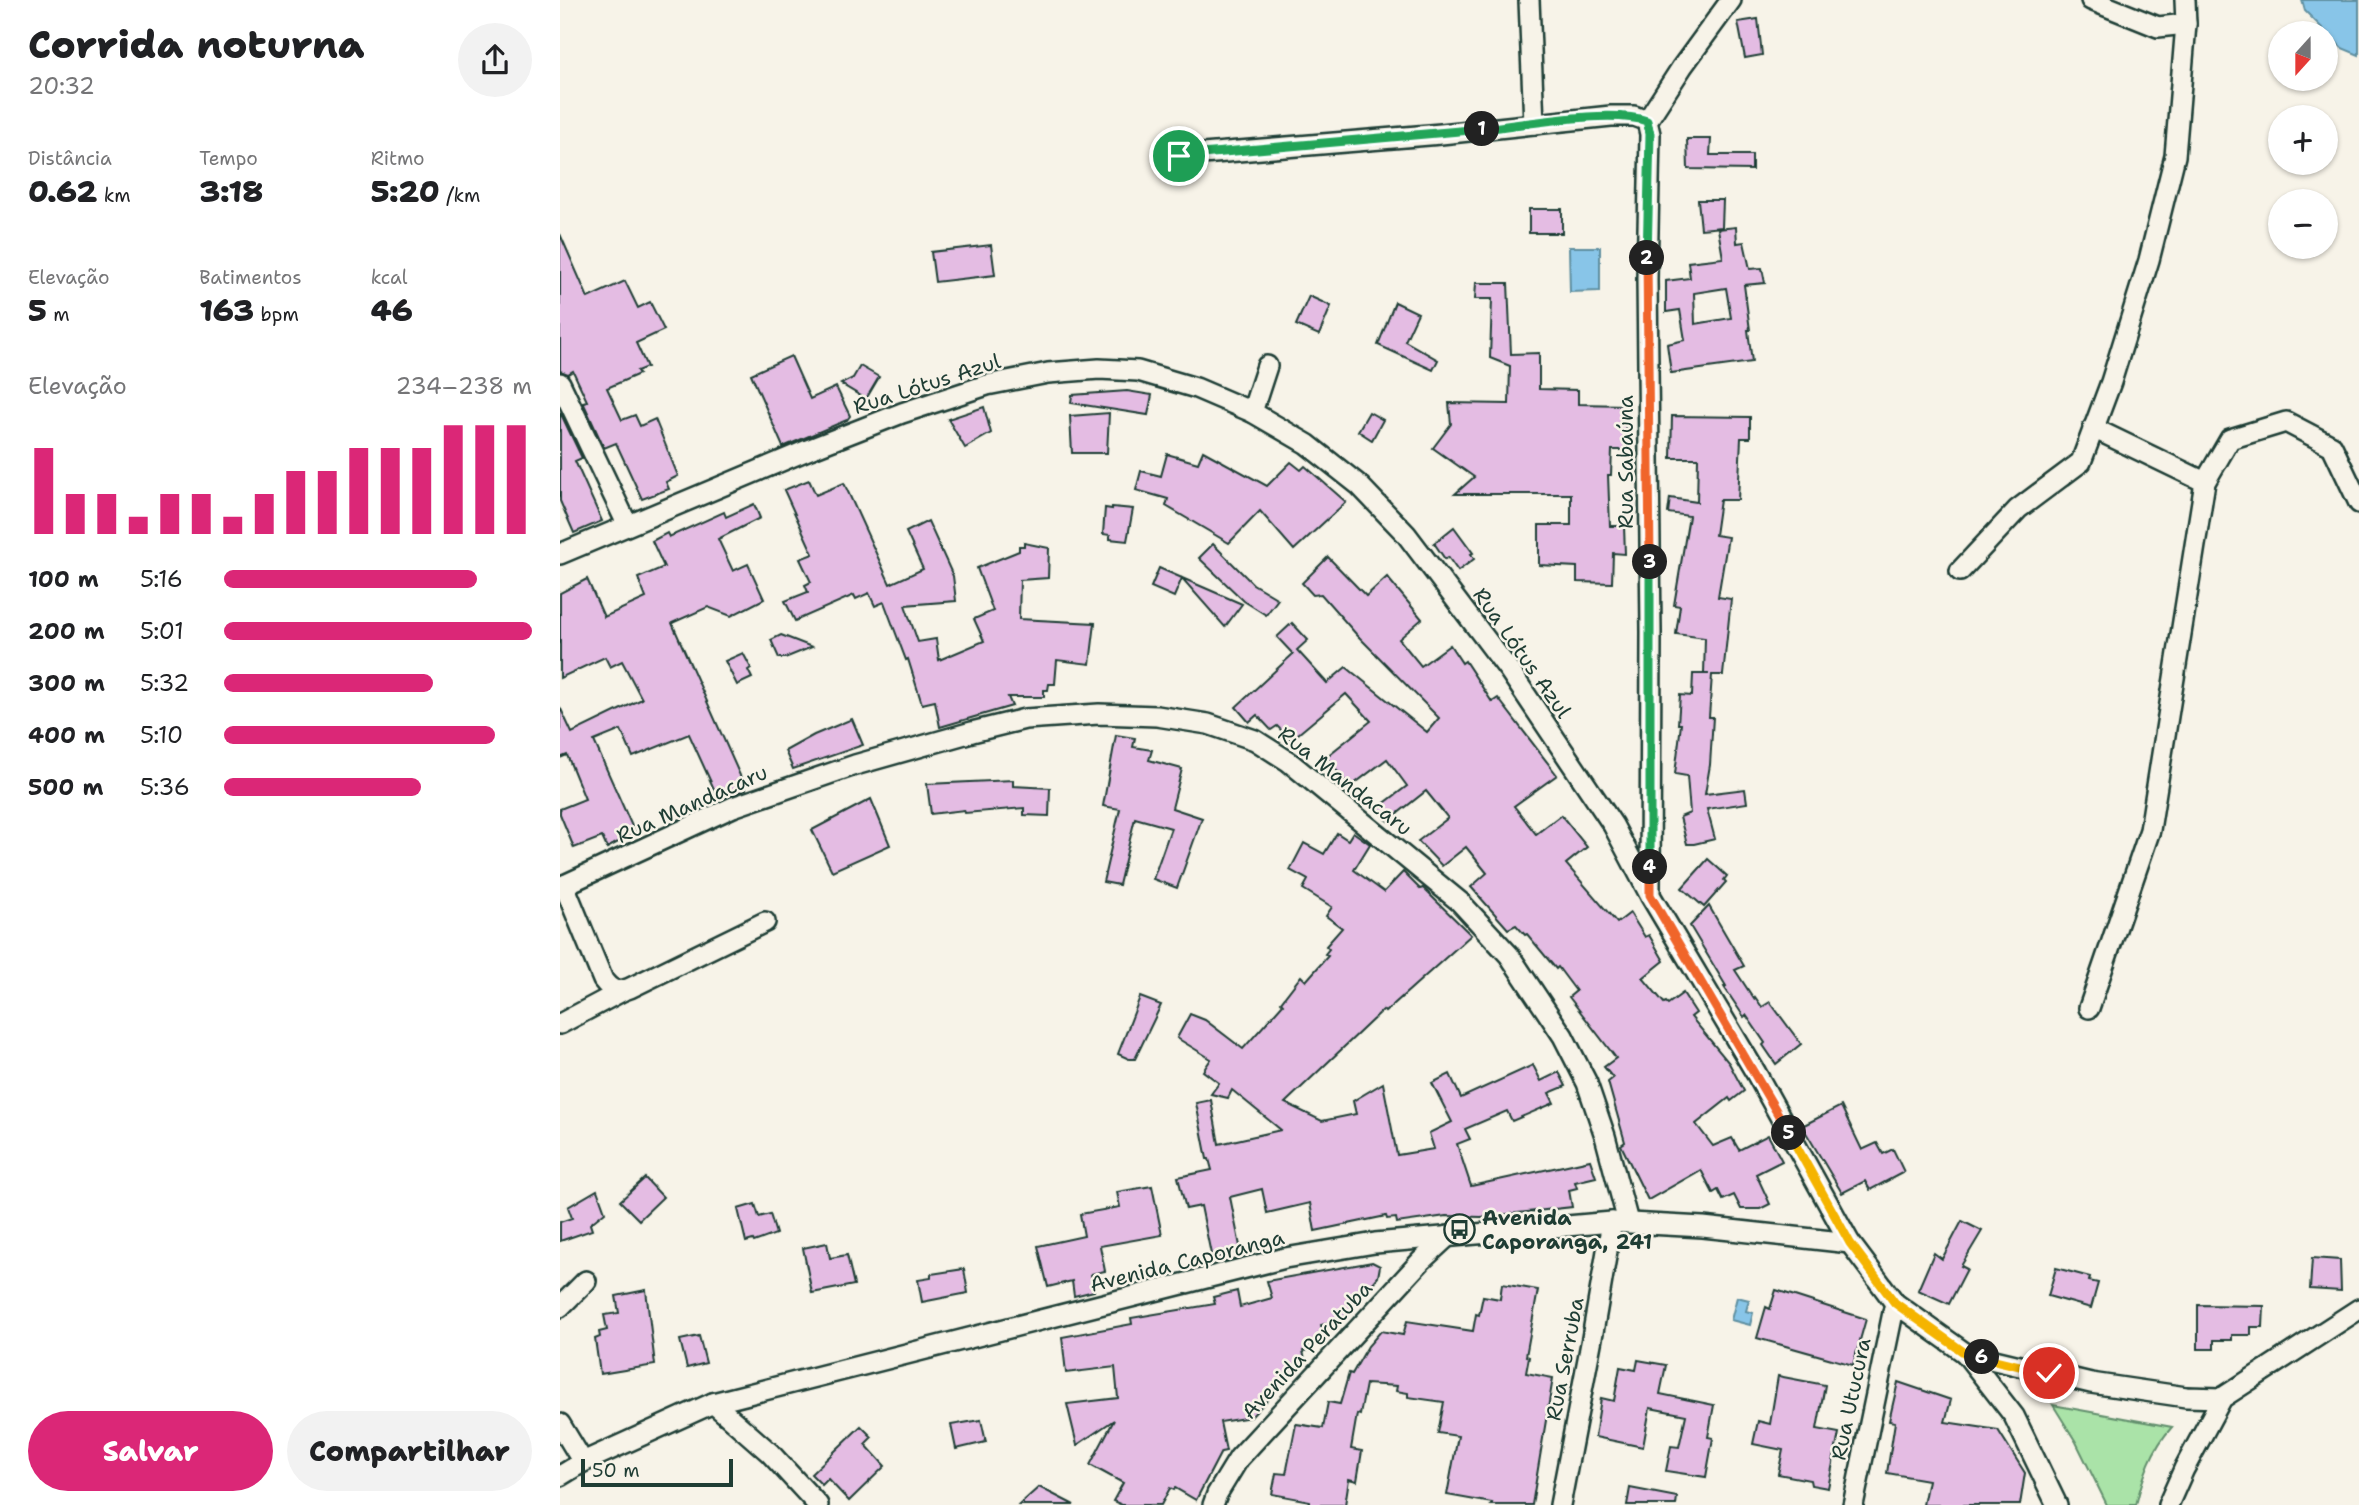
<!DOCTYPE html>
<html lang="pt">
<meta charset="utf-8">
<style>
:root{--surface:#fff;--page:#f2f2f2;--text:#202124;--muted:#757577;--accent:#db2777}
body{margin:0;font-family:"Shantell Sans",sans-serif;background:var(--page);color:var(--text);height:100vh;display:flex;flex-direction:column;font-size:26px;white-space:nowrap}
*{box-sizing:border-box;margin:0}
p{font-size:23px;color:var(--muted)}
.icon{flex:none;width:38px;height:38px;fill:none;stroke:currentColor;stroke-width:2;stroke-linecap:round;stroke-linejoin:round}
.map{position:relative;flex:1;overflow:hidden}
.drawer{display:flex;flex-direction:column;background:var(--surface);width:560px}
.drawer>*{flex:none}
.needle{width:46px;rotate:201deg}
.tools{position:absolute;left:1708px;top:21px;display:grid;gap:14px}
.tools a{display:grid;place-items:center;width:70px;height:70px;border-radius:50%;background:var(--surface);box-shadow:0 2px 5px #0004;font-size:35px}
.scale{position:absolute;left:21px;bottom:18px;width:152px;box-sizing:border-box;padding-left:7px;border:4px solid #1f3d34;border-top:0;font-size:19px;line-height:24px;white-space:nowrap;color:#1f3d34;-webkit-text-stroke:5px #f7f3e8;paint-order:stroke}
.pin{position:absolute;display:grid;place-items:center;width:60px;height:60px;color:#fff;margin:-30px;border:4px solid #fff;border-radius:50%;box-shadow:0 2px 7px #0007}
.km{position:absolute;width:35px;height:35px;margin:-18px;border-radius:50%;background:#222;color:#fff;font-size:19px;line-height:35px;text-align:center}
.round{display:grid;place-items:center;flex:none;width:74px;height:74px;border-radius:37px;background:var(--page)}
.head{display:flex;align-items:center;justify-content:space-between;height:119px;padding:0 28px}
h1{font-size:38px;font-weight:800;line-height:52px}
.metrics{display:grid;grid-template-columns:repeat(3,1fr);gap:10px;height:119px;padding:7px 28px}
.metrics div{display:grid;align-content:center}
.metrics b{font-size:30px;font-weight:800}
.metrics small{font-size:19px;font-weight:400}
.metrics p{font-size:19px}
.chart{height:196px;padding:14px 28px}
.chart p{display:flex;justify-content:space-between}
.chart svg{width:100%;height:126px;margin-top:7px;stroke:var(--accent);stroke-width:6}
.primary-button{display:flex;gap:14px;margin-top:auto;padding:14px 28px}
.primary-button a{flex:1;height:80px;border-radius:42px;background:var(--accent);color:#fff;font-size:28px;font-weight:800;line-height:80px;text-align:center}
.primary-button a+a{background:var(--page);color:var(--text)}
ul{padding:0 28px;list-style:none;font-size:23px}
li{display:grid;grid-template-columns:112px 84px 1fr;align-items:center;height:52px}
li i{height:18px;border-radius:9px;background:var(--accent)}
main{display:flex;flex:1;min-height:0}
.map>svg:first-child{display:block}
.green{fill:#aae3a8;stroke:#64906e;stroke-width:2}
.water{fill:#88c5e8;stroke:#5e8fa0;stroke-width:2}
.building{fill:#e4bce3;stroke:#1f3d34;stroke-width:2;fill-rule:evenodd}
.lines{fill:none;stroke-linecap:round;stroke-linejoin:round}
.street-casing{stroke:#1f3d34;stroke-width:24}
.street{stroke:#f7f3e8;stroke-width:19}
.split-1-casing{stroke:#fff;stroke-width:14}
.split-2-casing{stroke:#fff;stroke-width:14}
.split-3-casing{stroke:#fff;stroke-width:14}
.split-4-casing{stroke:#fff;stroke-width:14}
.split-5-casing{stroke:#fff;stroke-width:14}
.split-6-casing{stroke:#fff;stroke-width:14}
.split-7-casing{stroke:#fff;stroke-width:14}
.split-1{stroke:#22a559;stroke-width:9}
.split-2{stroke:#22a559;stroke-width:9}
.split-3{stroke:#f0652b;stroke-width:9}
.split-4{stroke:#22a559;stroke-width:9}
.split-5{stroke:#f0652b;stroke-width:9}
.split-6{stroke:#f5b400;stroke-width:9}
.split-7{stroke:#f5b400;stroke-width:9}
.labels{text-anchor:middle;stroke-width:5;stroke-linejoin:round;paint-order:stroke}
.street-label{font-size:21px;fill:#1f3d34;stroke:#f7f3e8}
.poi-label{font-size:21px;font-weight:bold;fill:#1f3d34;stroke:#f7f3e8;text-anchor:start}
</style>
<main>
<section class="drawer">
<div class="head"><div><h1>Corrida noturna</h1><p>20:32</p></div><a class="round"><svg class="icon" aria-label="share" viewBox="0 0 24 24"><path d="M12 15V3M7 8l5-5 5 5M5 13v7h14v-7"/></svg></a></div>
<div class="metrics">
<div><p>Distância</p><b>0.62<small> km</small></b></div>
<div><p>Tempo</p><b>3:18</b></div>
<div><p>Ritmo</p><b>5:20<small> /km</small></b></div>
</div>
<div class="metrics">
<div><p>Elevação</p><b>5<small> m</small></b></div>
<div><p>Batimentos</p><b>163<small> bpm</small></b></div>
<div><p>kcal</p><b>46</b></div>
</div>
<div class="chart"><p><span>Elevação</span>234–238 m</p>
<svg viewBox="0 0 160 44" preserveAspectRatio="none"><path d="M5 44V14M15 44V30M25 44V30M35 44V38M45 44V30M55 44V30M65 44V38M75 44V30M85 44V22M95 44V22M105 44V14M115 44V14M125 44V14M135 44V6M145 44V6M155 44V6"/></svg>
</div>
<ul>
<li><b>100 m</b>5:16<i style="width:82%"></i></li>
<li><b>200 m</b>5:01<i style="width:100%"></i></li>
<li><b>300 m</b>5:32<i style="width:68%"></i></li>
<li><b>400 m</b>5:10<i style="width:88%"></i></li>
<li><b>500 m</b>5:36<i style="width:64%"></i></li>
</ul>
<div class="primary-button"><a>Salvar</a><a>Compartilhar</a></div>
</section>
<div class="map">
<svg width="1799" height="1505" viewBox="0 0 1799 1505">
<rect width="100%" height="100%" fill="#f7f3e8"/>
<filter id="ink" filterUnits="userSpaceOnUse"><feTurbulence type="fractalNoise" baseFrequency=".0143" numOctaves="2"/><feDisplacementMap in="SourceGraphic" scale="14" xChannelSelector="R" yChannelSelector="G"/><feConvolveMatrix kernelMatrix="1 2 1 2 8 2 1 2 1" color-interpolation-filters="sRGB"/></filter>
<g filter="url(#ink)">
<path class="green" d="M1493,1405l119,22c-20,22 -29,49 -36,78h-29l-31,-63z"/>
<g class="water">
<path d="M1742,0h57v55l-17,-7 -37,-37z"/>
<path d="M1009,247h31v44l-30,1z"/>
<path d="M1177,1297l12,3 -3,11 7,2 -3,12 -19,-5z"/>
</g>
<g class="building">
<path d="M1198,19l4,36 -17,3 -7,-36z"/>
<path d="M1127,139h24l-1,16h42v15l-64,-1z"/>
<path d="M1138,200h25l-1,27 -21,2z"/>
<rect x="969" y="209" width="33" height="24"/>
<path d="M1176,227l1,16 7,-1 6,27 12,-1 3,15 -21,2 6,45h-2l4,32 -81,11 -4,-29 18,-4 -5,-30 -14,2v-31l24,-3 -2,-16 35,-4 -5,-29zM1166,288l5,30 -36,6 -1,-31z"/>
<path d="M0,234l28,64 37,-17 13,27 12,-6 14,28 -28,13 11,24 -10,4 2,3 -32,14 15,32 13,-5 5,11 15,-7 23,57 -12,6 3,7 -27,10 -26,-56 -12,5 -21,-46 4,-1 -14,-30 -5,3 -8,-3z"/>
<path d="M431,245l4,30 -60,7 -4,-30z"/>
<path d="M916,283h32l3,71 28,-1v36l39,1v14l48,1 -1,45h-13l-1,25h-3l2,51h14l1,28 -12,-1 -1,30 -35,-1v-15l-38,-2v-40h32v-31h-116l19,-17 -41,-29 18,-24 -2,-21 60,1 1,-38 -20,-8 2,-59h-17z"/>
<path d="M749,296l22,10 -12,29 -23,-10z"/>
<path d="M835,302l23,11 -13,28 33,19 -5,10 -55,-25z"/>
<path d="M231,356l19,43 26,-12 14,29 -3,4 -64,27 -32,-73z"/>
<path d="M300,366l19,11 -13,22 -25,-15 12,-6z"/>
<path d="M567,391l25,4 -4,20 -77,-12 1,-8z"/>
<path d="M424,407l7,26 -26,15 -17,-29z"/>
<path d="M0,412l22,46 -7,3 27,60 -28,12 -14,-32z"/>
<path d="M809,412l14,8 -11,20 -14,-9z"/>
<path d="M549,413l-2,40h-35l-2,-37z"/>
<path d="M1112,416l78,1v21h-9l-3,62h-18l-5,35 13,2 -10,60 13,2 -8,76h-11l-3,42h4l-3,48 -5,29 40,-5 2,14 -40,6 8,30 -21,5h-7l-7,-27 10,-4 -3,-37 -12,-2 6,-50h-3l2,-29 12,1 1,-22h16h-5l1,-36 -29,-4 4,-28 -6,-1 15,-89 -21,-3 2,-15 27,4 1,-44h-27z"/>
<path d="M643,451l64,35 24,-24 10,8 4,-4 41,36 -52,48 -34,-39 -31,32 -63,-37 2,-7 -32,-9 5,-19 20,5 6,-22 31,9z"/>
<path d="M249,480l7,15 28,-12 46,101 33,-15 -17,-37 22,-11 25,55 3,25 -51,4 13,37 18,-3 3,21 45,-19 -10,-22 19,-8 -16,-43 42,-17v-5h5v-3l25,5 -1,30 -28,2 -1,39 76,4 -5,41 -33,-4 -2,24h-6l-1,6h-4v7h-36l4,9 -72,21 -5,-26 -13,3 -14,-45 -2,1 -22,-58 -9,4 -6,-13 -13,6 -2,-4 -59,26 -10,-20 23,-9 -3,-7 6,-3 -11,-23 13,-5 -29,-64z"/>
<path d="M194,504l6,14 -42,21 15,32 15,-7 16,35 -33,17 -23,-9 -36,16 74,166 -27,11 -30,-66 -56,23 -12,-27 -27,11 41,92 -28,15 -5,-11 -28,11 -14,-34v-5l25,-10 -18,-44 -7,3v-51l12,26 70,-34 -20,-38 -12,6 -5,-10 -45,21v-85l27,-14 17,38 42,-19 -8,-20 26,-11 -12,-26 15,-8 2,4 55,-25 2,5z"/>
<path d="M552,507l21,2 -6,32 -17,-2v-4l-7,-1 2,-26 7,1z"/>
<path d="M894,527l19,26 -2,1 3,5 -16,12 -10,-14 -3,2 -11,-16z"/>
<path d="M653,544l40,40 25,15 -12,16 -22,-14 -45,-43z"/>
<path d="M768,557l38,39 21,-19 35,42 -23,20 22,27 29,-21 12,18 3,-2 27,41 6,-4 59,77 -43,31 22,28 25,-19 26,32 -21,17 51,59 13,-10 15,24 4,-2 15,26 -21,17 21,25 2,-1 2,2 15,-11 13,20 -5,4 38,46 15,28 -13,10 -2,-3 -33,26 17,22 19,-8 7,12 29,-15 14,26 -26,13 14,30 -10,5h-19l-7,-14 -11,5 -5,-10 -5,3 -12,-23 -53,30 -27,-55 4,-3 -17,-60 5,-4 -9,-11 12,-9 -47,-61 7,-6 -18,-24 -2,2 -29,-35 -2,1 -9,-10 -8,4 -37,-42 16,-14 -21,-26 -24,19 -24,-25 30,-23 -22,-27 -38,30 -10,-13 29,-22 -20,-27 -37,28 -24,-30 45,-36 -25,-27 -55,46 -14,-14 -6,4 -14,-15 -8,7 -13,-15 57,-53 -16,-17 15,-14 16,17 -11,10 30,33 19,-16 81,65 12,-14 -83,-84 -35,-40 -8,1 -11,-12z"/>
<path d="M599,568l23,10 60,26 -17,23 -43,-49 -8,19 -23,-10z"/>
<path d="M221,635l31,12 -27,11h-6l-8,-18z"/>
<path d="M183,653l8,15 -3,2 4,8 -15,7 -12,-24z"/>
<path d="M292,719l11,26 -70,24 -8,-18 29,-16z"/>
<path d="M556,735l19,3 -2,9 19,3 -3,10 33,9 -10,39 30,10 -25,70 -24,-9 18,-51 -36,-10 -16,67 -16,-3 17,-73 -17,-3z"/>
<path d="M453,780v6l37,2 -1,28 -25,-1v-7l-59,5 -1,-3 -33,4 -4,-30z"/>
<path d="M311,799l19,46 -58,26 -20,-41z"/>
<path d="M793,832l17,12 -16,26 30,22 19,-20 17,17 3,-1 48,47 -86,77 -2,-2 -98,93 37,18 34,-7 -3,-13 30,-18 14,72 37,-6 -5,-16 23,-11 -20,-39 18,-9 11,24 72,-33 8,16 18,-9 7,14 -17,7 5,10 -42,18 -5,-10 -42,18 5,10 -13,5 14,42 119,-26 6,17 -21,5 2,6 -8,2 3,17 -91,10 -35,-1 -49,7 -1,-5 -9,1 -1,-3 -71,15 -5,-28 -43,10 -5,-24 -32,8 11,54 -29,8 -11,-53 -15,3 -8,-32 34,-7 -3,-11h-2l-11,-56 15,-3 8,44 62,-14 -49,-40 -4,8 -17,-4 8,-11 -16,-12 8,-12 -34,-21 13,-24 15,6 38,29 40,-45 -2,-2 20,-26 5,5 22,-25 -3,-2 4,-5 -3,-3 16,-18 -16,-12 6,-9 -29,-18 5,-9 -18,-10 14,-27 20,11 13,-21 11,7z"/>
<path d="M1148,859l19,17 -3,4 2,2 -22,25 -22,-19z"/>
<path d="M1149,906l35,60 -9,4 19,29 1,-2 7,10 8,-5 31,42 -25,20 -13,-19 2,-2 -19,-28 -2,2 -20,-30 2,-1 -36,-60z"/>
<path d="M580,997l21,8 -26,54h-6l-11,-5z"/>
<path d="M1281,1106l21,44 15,-7 6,11 10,-5 11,23 -34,18 -5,-9 -23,12 -40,-67z"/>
<path d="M85,1178l18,19 -24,23 -19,-19z"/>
<path d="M592,1186l10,49 -62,11 5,25 -14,3 3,17 -20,5 -2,-15 -24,6 -10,-41 46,-10 -4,-22 40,-7 -3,-15z"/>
<path d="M37,1190l8,22 -15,12 2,6 -32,11v-19l12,-4 -4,-11z"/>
<path d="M195,1204l4,13 11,-3 6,20 -22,8 -1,-2 -7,2 -8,-33z"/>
<path d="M1402,1221l20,10 -21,35 6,3 -18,35 -31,-14 16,-37 8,6z"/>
<path d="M267,1243l3,15 17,-3 7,30 -42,8 -9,-45z"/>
<path d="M1752,1258l28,2 1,31 -31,-2z"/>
<path d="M812,1262l8,4 -2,11 -37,44 -20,4 2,10 -5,1 1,4 -12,3 2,7 -6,1 2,9 -54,57 -31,5 6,29 -5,1 -25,48 -21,-12 -1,2 -4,-2 -9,17h-39l-9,-4 10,-18 -33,-18 24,-45 -37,25 -10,-41 51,-6 -3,-31 -49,6 -4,-36 70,-13 -1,-6 84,-14 -2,-7 24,-6 3,16 32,-9 -5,-17z"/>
<path d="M1496,1268l34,9 -1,4 9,2 -7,25 -43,-12z"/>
<path d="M404,1269l4,24 -46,9 -4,-22 13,-2v-4z"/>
<path d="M942,1284l36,6 -12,66 3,1 -3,16 27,5 -21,127h-41l1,-2 -45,-8 11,-59 -20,-3 6,-31 -36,-5v-4l-12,-2 1,-5 -31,-2 -6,31 -3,-1 -6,35 11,2 -5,30 -8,-2 -4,26h-35v-4l-38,-7 4,-21 10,1 10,-50 27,4 5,-26 12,2 9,-31 3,1 16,-28 13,-15 22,4 4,-14 66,10 3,-17 3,1 4,-19 17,3z"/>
<path d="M86,1290l9,75 -55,9 -5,-35 5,-2 -1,-5 8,-2 -3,-15 15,-2 -3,-17z"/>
<path d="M1216,1290l90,29 -13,46 -96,-27 9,-31 4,2z"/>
<path d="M1638,1305l66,1 -1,21h-12v8h-19v5h-18v9h-16z"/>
<path d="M139,1336l7,27 -19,5 -7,-28z"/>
<path d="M1078,1360l28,5 -6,29 54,11 -6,32 5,1 -7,39 -40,-6 5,-25 8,1 7,-32 -36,-7 -7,39 -48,-10 6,-39 13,3 6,-34 16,3z"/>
<path d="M1218,1376l47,9 -8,44 22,4 -11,55 -17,-3 -1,-5 -32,-6 5,-24 -30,-6 5,-23 12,3z"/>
<path d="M1338,1382l53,18 -6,22 53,8 27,43 -5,32h-97l5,-25 -41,-7 8,-51 -6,-1z"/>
<path d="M421,1420l5,22 -30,7 -5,-24z"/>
<path d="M301,1426l11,11 -7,7 20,22 -36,35 -21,-22 -6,6 -11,-11z"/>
<path d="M479,1487l35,18h-55z"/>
<path d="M1070,1488l47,9 -1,8h-49z"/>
</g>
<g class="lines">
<defs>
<g id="street">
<path d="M969,0l5,124"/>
<path d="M1531,0l67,27 28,-3 -1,-24"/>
<path d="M1087,121l35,-54 49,-67"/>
<path d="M619,156l262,-22 170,-18h23l13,5 3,13 -3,145 4,353 -1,259"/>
<path d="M0,383l67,141"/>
<path d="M692,412l15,-46"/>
<path d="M1533,428l112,54"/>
<path d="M0,554l250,-105 92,-36 85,-28 61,-12 51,-4 39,2 58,17 56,24 55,32 52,41 47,49 103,136 104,155 37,70 106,178 94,170 45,60 70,50 126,30 95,14 36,1"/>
<path d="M1400,571l58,-62 63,-47 30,-80 38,-122 26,-104 11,-132"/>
<path d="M4,885l39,95c8,11 15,13 27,8l135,-66"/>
<path d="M0,887l173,-80 122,-42 117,-33 53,-13 74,-5 58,2 51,8 47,16 33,21 172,141 49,53 54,81 24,47 18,53 23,86"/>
<path d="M1529,1008l61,-178 55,-348 25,-43 56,-17 46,24 27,57"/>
<path d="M0,1024l62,-33"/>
<path d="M0,1307l26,-26"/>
<path d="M1405,1353l49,63 43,89"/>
<path d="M153,1403l57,50 48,52"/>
<path d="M0,1424l23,38"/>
<path d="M0,1476l23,-14 130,-59 572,-145 90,-15 237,-21 91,5 147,16"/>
<path d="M653,1505l4,-11 22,-36 182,-197 27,-25"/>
<path d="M1000,1505l32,-167 20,-116"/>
<path d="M1293,1505l42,-202"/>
<path d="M1608,1505l16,-36 38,-71 137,-89"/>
</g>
</defs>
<use href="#street" class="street-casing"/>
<use href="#street" class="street"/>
</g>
</g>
<g class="lines" filter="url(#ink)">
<defs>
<path id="split-1" d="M619,156l303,-27"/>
<path id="split-2" d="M922,129c41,-4 128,-21 165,-8l3,13 -3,124"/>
<path id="split-3" d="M1087,258l3,304"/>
<path id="split-4" d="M1090,562v305"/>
<path id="split-5" d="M1090,867v28l139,238"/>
<path id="split-6" d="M1229,1133l61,110 45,60 70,50 17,4"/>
<path id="split-7" d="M1422,1357l67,16"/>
</defs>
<use href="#split-1" class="split-1-casing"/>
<use href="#split-2" class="split-2-casing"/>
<use href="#split-3" class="split-3-casing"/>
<use href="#split-4" class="split-4-casing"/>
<use href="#split-5" class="split-5-casing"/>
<use href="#split-6" class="split-6-casing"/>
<use href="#split-7" class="split-7-casing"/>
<use href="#split-1" class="split-1"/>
<use href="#split-2" class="split-2"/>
<use href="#split-3" class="split-3"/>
<use href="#split-4" class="split-4"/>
<use href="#split-5" class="split-5"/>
<use href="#split-6" class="split-6"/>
<use href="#split-7" class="split-7"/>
</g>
<defs>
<symbol id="bus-ring" viewBox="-11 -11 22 22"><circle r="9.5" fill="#f7f3e8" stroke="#1f3d34" stroke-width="1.5"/><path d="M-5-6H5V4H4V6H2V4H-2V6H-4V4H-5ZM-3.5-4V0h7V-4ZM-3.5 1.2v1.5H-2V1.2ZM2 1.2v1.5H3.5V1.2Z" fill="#1f3d34"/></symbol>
</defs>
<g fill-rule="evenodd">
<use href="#bus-ring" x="882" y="1212" width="35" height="35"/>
</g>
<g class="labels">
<g class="street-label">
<text transform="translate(367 384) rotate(-18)" y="7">Rua Lótus Azul</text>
<text transform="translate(1066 462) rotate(-90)" y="7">Rua Sabaúna</text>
<text transform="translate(962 653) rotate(55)" y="7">Rua Lótus Azul</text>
<text transform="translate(785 781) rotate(38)" y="7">Rua Mandacaru</text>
<text transform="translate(132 804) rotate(-24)" y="7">Rua Mandacaru</text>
<text transform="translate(627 1261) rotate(-14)" y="7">Avenida Caporanga</text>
<text transform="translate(747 1350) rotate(-47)" y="7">Avenida Peratuba</text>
<text transform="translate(1005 1359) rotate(-79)" y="7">Rua Serruba</text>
<text transform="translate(1291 1399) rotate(-78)" y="7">Rua Utucura</text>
</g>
<g class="poi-label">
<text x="922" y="1225">Avenida<tspan x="922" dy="24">Caporanga, 241</tspan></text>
</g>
</g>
</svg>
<div class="tools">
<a><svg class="needle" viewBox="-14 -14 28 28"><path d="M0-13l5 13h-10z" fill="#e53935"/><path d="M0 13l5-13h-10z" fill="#757577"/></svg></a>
<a>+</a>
<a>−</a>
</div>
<div class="scale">50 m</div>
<div class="pin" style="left:619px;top:156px;background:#1e9e55"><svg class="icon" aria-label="arrive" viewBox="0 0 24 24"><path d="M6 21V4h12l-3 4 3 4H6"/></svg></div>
<div class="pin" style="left:1489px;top:1373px;background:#d93025"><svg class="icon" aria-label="check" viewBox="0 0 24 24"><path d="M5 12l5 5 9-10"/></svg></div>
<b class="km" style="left:922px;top:129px">1</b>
<b class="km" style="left:1087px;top:258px">2</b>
<b class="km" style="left:1090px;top:562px">3</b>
<b class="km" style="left:1090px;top:867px">4</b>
<b class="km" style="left:1229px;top:1133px">5</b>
<b class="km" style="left:1422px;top:1357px">6</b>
</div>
</main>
